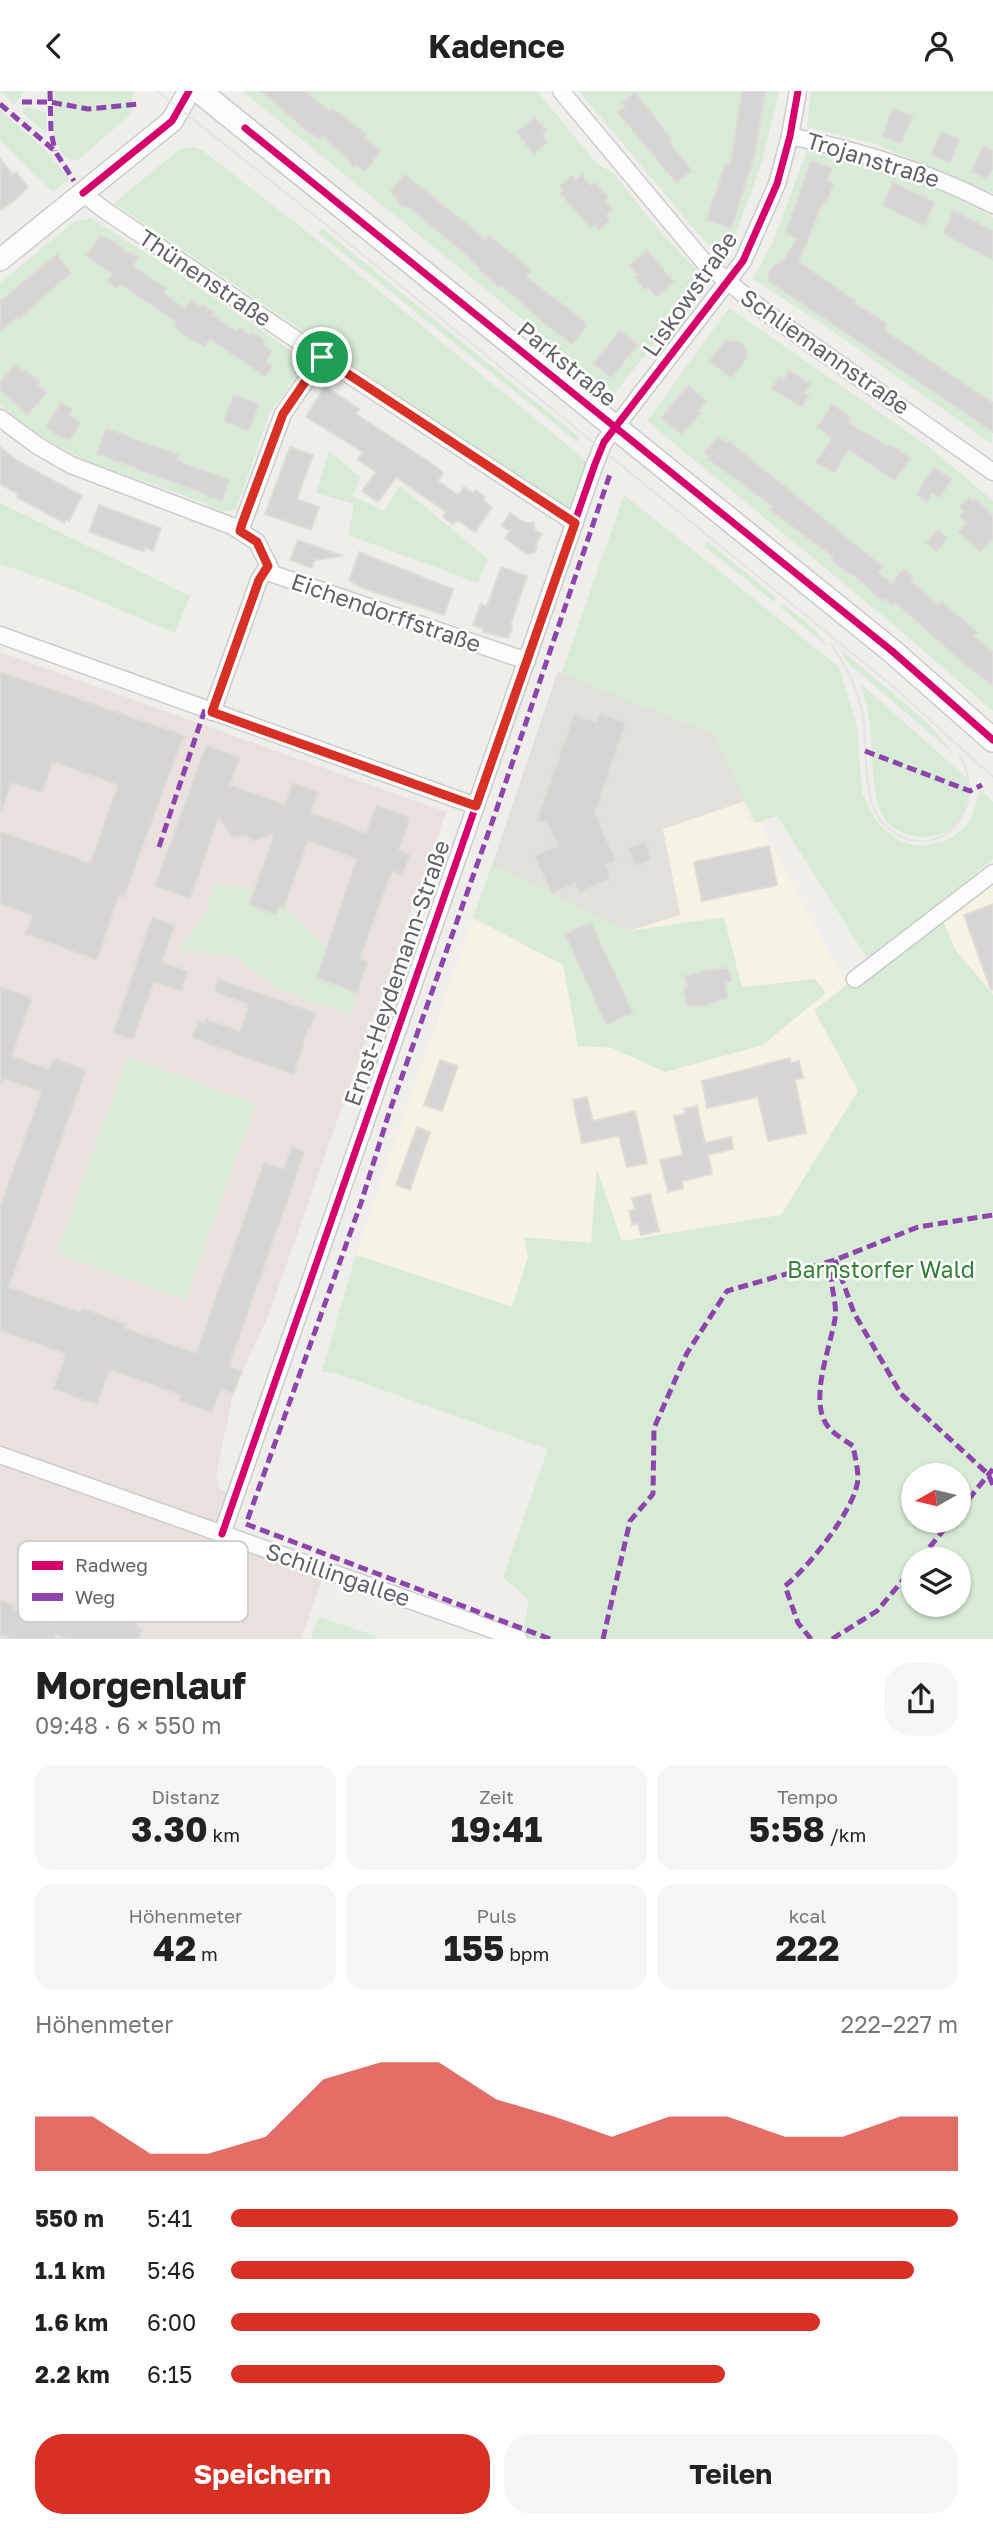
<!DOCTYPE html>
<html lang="de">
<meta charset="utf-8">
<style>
:root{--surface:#fff;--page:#f6f6f6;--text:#222;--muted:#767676;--accent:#d93025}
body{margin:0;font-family:"Golos Text",sans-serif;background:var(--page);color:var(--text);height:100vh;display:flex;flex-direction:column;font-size:26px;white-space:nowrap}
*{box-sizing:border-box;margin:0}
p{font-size:23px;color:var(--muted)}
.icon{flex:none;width:38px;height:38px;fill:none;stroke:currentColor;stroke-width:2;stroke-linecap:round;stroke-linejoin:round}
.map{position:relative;height:1548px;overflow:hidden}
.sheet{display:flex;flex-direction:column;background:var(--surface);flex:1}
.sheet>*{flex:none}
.needle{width:46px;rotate:262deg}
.fabs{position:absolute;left:901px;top:1372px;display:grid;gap:14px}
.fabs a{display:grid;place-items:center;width:70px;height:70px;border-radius:50%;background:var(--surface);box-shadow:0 2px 5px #0004;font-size:35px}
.pin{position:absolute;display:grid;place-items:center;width:60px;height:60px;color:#fff;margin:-30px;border:4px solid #fff;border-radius:50%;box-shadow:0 2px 7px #0007}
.round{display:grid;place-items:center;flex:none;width:74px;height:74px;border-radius:28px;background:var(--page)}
.summary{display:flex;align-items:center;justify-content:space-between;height:119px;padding:0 35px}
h1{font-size:38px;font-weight:700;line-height:52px}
.stats{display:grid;grid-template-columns:repeat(3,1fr);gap:10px;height:119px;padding:7px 35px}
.stats div{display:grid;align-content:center;border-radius:18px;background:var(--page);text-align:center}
.stats b{font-size:35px;font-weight:700}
.stats small{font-size:19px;font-weight:400}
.stats p{font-size:19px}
.chart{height:196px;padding:14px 35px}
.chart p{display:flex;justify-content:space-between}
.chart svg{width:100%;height:126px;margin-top:7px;fill:var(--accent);opacity:.7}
.button{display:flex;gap:14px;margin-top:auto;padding:14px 35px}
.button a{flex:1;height:80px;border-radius:28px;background:var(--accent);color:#fff;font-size:28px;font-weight:700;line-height:80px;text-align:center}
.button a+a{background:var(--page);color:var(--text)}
ul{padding:0 35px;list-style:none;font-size:23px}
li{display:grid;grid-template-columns:112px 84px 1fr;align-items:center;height:52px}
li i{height:18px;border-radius:9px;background:var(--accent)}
header{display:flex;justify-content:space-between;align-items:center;height:91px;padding:0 35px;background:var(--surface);font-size:32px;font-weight:700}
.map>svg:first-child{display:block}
.commercial{fill:#f7f3e4}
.education{fill:#e2e0da}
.medical{fill:#eae0de}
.green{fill:#d8ebd6;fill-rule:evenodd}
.building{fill:#d6d5d3;stroke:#deddd9;stroke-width:2}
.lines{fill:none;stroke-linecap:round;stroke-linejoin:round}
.minor-casing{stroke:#cbcccc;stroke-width:19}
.tertiary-casing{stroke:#cbcccc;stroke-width:24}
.secondary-casing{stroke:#cacacb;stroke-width:26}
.minor{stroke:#fdfcfc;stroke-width:16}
.tertiary{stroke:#fdfcfc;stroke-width:21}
.secondary{stroke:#fdfcfc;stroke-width:23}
.tram{stroke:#e4e4e4;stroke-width:2}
.quiet{stroke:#8e44ad;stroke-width:5;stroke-dasharray:10 5;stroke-linecap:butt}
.cycleway-casing{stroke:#fff;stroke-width:11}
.cycleway{stroke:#d6006c;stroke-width:7}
.route-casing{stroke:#fff;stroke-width:14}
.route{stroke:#d93025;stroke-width:9}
.labels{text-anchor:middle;stroke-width:5;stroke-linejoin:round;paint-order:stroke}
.street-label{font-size:23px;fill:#5f6368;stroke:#fff}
.park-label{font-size:23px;fill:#348238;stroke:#fff}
.key{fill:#fff;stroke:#cfd0d2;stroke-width:2}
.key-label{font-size:19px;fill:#5f6368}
</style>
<header><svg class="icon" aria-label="back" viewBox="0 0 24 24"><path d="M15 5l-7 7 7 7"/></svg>Kadence<svg class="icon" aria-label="person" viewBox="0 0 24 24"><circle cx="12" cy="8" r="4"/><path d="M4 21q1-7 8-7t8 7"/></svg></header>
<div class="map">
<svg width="993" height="1548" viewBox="0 0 993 1548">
<rect width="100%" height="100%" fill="#efeeea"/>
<path class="commercial" d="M742,712l7,19 8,-3 91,170 145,-111v210l-135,3 -77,124 -159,26 -25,-69 -6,71 -63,14 -16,50 -156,-52 136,-390 137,65 51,-15 -17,-86z"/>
<path class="education" d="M558,580l157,63 32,66 -84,29 17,86 -52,16 -136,-66z"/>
<path class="medical" d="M0,561l446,160 -178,505 -26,54 -9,23 -17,82 3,13 17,6 -14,39 103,37 -24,68h-301z"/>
<g class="green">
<path d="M0,0h25l-11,14z"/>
<path d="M55,0h78l-2,23 -53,46c-31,-1 -23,-48 -23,-69z"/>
<path d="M242,0h295l59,72 17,10 44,55 48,51 -91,115z"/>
<path d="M579,0h200l-17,71 -24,66 -15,30 -22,-21z"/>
<path d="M811,0h182v102l-120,-50 -66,-16z"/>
<path d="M27,16l19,5v21l-24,-21z"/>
<path d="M0,19l45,40 24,29 -16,13 -53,-52z"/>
<path d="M191,56l11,3 114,89 273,224 -18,53 -253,-175 -204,-138 66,-54z"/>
<path d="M808,57c64,13 129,36 185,70l-1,226 -165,-117 -74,-48 21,-39z"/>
<path d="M91,127l86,55 128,87 -26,41 -8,8 -35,100c-12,5 -22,0 -32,-6l-119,-43 -54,-29 -31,-26v-122l74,-61z"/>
<path d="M322,137l258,210 -3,4 -259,-209z"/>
<path d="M729,217l199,138 65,55v210l-106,-92 -240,-198z"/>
<path d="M329,360l31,26 -7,19 31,15 16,-25 88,73 -10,24 -130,-48 6,-31 -38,-11z"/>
<path d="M624,404l215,172 18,59 5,67 13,26 9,10 14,11 12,4 13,2 21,-5 9,-4 16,-14 12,-33 12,12v57l-124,102 -92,-145 -22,7 -40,-89 -93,-36 -60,-26z"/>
<path d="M0,412l190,93 -15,37 -111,-47 -64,-22z"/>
<path d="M708,451l69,56 -3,4 -70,-56z"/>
<path d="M783,513l32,26 13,17 -48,-40z"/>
<path d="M840,558l88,74 25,30 -105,-90z"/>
<path d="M860,592l108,96c2,15 0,35 -12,46 -21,20 -63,14 -75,-13 -11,-25 -7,-59 -11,-86 -1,-15 -6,-29 -10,-43z"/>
<path d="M492,774l136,66 96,-14 18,70 73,-8 11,14 -63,52 -98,27 -53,-24 -34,-2 -15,-81 -90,-47z"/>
<path d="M214,794l40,4 -5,17 26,9 4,-9 5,2 43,39 -11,31 41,15 -7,22 -69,-25 -46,-34 -57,-5 26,-34z"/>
<path d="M940,823l15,35 38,46v644h-472l8,-39 -26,-23 45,-128 -210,-75 -16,-3 34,-116 156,52 16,-50 -4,-20 67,6 6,-73 25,71 159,-26 77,-124 -44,-81zM914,1384h45v46h-45zM914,1468h45v46h-45z"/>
<path d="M128,966l128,47 -71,196 -128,-47z"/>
<path d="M318,1526l59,19 -1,3h-65z"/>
</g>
<g class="building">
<path d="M261,0h44l25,20 2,-3 35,26 -3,3 17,14 -16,21 -9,-7 -3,3 -6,-10 -25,-21 -2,2 -11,-6z"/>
<path d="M742,0h24l-11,65 -24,73 -25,-9 19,-56 5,1z"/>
<path d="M635,1l37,47 -2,3 22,29 -16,12 -59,-71 8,-6 -3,-3z"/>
<path d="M893,17l20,8 -12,28 -19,-8z"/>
<path d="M535,26l12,14 -4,4 5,7 -14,12 -18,-22z"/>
<path d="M941,40l19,8 -10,24 -20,-8z"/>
<path d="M983,55l10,5v15l-6,13 -16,-7z"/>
<path d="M0,68l13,16 3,-3 12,15 -14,14 -14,9z"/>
<path d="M811,69l21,8 -5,13 7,3 -8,19 -3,-1 -24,60 57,39 -2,2 33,20 -2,4 3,2 -2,2 107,72v29l-226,-152 3,-4 -2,-2 7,-10 2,1 3,-4 2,1 15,-23 -12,-5z"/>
<path d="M405,83l81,65 3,-4 43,35 -5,7 54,41 6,7 -15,20 -31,-24 -39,-35 -2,2 -22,-18 2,-2 -11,-8 1,-2 -61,-50 -9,-2 -2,-6 -8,-8z"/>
<path d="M582,83l9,11 4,-3 7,8 6,7 -3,3 8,10 -7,6 4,5 -12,10 -3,-5 -4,3 -31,-36 4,-3 -4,-5 12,-10 3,5z"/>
<path d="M893,91l42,20 -10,24 -43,-20z"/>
<path d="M953,119l40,21v29l-50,-26z"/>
<path d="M100,144l14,6 13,12 2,-2 10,6 -6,9 34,22 -3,5 21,16 6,-9 10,7 1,-3 12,8 -2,3 25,16 3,-3 10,7 2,-3 13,8 -2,4 10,7 -7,10 7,5 -8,11 -55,-38 -6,8 -10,-7 -1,2 -20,-16 3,-4 -56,-38 -3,4 -10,-7 5,-7 -26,-18z"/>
<path d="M647,159l27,32 -18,15 -8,-10 -3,3 -6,-7 -4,-6 2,-2 -8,-10z"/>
<path d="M57,163l14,19 -52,46 -1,-2 -18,14v-30z"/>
<path d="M620,239l18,15 -27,33 -18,-15z"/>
<path d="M727,248l3,2 7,-1 8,6 3,11 -17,21 -22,-17z"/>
<path d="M15,274l8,7 2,-3 16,14 -3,2 9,7 -19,23 -28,-24v-9z"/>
<path d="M789,279l22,14 -6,9 4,3 -7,11 -31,-18 8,-12 4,3z"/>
<path d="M688,294l19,16 -9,10 3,2 -20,21 -20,-16z"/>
<path d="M325,295l34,23 -3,5 78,51 9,8 -5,8 20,14 6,-8 9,6 2,-3 10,7 -2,3 9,7 -17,25 -18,-12 -4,4 -10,-7 3,-5 -50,-35 -18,25 -16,-11 14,-19 -18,-12 5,-8 -57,-35z"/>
<path d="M233,303l26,10 -10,27 -25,-9z"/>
<path d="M61,311l11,7 -3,6 12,7 -11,19 -6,-4 -1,2 -17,-12z"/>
<path d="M832,313l20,14 -3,5 39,23 2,-2 21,14 -16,23 -46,-31 -15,23 -18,-11 16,-24 -15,-11z"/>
<path d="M106,337l73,27 -2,4 11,6 42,15 -8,21 -9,-3 -5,1 -1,-4 -110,-41z"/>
<path d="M718,345l8,7 2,-3 155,127 -5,6 14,10 11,-14 11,8 -3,4 27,24 3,-4 37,31 -4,4 19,16v34l-35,-27 -63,-57 -3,4 -8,-7 -3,1 -30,-27 -3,1 -17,-14 2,-3 -63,-47 2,-3 -20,-16 -45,-32 2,-2 -5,-4z"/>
<path d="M0,356l16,13 66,36 -13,25 -3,-1 -2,3 -48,-26 2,-3 -18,-10z"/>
<path d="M290,356l23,8 -16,44 22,8 -8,23 -46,-16z"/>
<path d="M934,376l18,12 -13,19 -7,-5 -5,9 -11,-8z"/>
<path d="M969,406l4,4 2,-3 18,17v23l-13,14 -22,-20 9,-9 -8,-7 5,-5 -5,-4z"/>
<path d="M99,414l62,23 -8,23 -8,-3 -1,4 -55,-20z"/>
<path d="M510,422l15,10 9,-1 1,8 7,4 -6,9 1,5 -3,5 -8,1 -21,-16 5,-7 -8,-5z"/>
<path d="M938,439l10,8 -12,14 -10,-9z"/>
<path d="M298,449l45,16 -28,4 -3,8 -22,-8z"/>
<path d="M359,461l94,37 -9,26 -82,-27 -13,-7z"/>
<path d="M501,476l26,9 -16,47 1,6 -4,9 -25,-6 1,-3 -11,-4 8,-21 6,2z"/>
<path d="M0,581l184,63 -60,162 -5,-2 -22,65 -72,-26 7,-18 -32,-12v-73l90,32 28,-78 -65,-23 -11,31 -30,-10 -10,28 -2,-1z"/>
<path d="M599,622l27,9 -31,92 21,46 -10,5 5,13 -32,15 -4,-10 -23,11 -18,-38 24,-10 -10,-22 -11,-4 37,-106 22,8z"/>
<path d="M206,654l34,12 -10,28 55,19 8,-21 25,9 -7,21 55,20 10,-28 34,12 -11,33 11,5 -8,20 -10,-4 -32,88 8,3 -11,31 -41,-15 41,-119 -49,-18 -24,67 -5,-2 -3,9 -27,-10 25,-71 -20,7 -9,-5 -11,1 -3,-2 -12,-18 -29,82 -35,-13z"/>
<path d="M645,751l7,18 -17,6 -7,-18z"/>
<path d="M769,755l8,39 -75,16 -8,-39z"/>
<path d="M993,813v85l-2,1 -27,-75z"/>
<path d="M152,826l23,8 -13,37 26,9 -7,20 -27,-9 -21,58 -20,-7z"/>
<path d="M591,831l42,91 -27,12 -41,-91z"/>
<path d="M721,877h8l3,14 -7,1 3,15 -24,8h-17l-4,-18 4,-1 -3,-11 25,-7v2z"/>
<path d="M218,888l98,34 -6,17 -2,-1 -14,46 -102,-37 6,-17 6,2 2,-4 34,12 8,-23 -2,-1 1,-3 -33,-12z"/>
<path d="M0,896l32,11 -20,58 37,13 4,-11 33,12 -77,217 71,25 2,-4 45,16 -2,4 71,25 68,-191 19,7 9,-23 13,5 -76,215 13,5 -9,23 -12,-5 -9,24 -33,-12 2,-6 -71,-25 -13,35 -44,-16 13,-35 -66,-23v-124l41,-115 -37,-13 -2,6h-2z"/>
<path d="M790,967l1,5 8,-2 4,17 -8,2 11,53 -38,8 -10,-44 -51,11 -5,-27z"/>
<path d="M440,969l18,6 -16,45 -18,-6z"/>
<path d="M587,1006l6,24 42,-10 12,52 -20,4 -8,-31 -37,7 -9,-43z"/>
<path d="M697,1015l8,37 26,-6 2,12 -25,6 4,19 -30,7 1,7 -15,4 -8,-32 23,-5 -9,-39 12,-2 -2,-5z"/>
<path d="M417,1036l13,5 -20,58 -14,-5z"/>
<path d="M650,1103l9,37 -18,4 -3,-12 -6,2 -3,-14 6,-2 -3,-11z"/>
<path d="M141,1482l14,6 -19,48 7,2 -4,10h-70l-13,-4 -2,4h-42l-12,-4v-35l16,6 -2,3 38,14 9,-23 61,22z"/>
</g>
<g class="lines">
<defs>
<g id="minor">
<path d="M561,0l143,171 60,49 229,161"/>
<path d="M790,45c72,16 138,35 203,69"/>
<path d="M83,102l20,16 219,148 253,166"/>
<path d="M0,327l38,28 33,19 161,61 25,16 16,32 254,87"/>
<path d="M240,440l43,-117 39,-57"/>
<path d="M0,544l476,171"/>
<path d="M212,621l47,-132 9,-14"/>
<path d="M855,888l138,-106"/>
<path d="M0,1364l519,184"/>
<path d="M222,1443l373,-1070 9,-22 139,-181 34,-77 13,-48 8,-45"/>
</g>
<path id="tertiary" d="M0,169l172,-139 17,-30"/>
<path id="secondary" d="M199,0l693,560 101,89"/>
</defs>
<use href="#minor" class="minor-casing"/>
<use href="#tertiary" class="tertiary-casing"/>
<use href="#secondary" class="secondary-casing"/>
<use href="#minor" class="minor"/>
<use href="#tertiary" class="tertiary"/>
<use href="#secondary" class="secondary"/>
<g class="tram">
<path d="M157,0l158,125 575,468 103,93"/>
<path d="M830,552c16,22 28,45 33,72 4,29 -1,87 20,108 50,50 110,-12 76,-69"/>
</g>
<g class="quiet">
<path d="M50,0l1,40 4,20"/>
<path d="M22,11h28l38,7 50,-5"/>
<path d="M0,13l55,47 19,30"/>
<path d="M865,660l105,40 12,-6"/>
<path d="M159,756l46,-138"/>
<path d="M835,1169l19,53 47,81 87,80 5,11"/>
<path d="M959,1420l34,-42"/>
<path d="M920,1468l31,-38"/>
<path d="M550,1548l-304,-115 115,-321 28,-90 106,-299 115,-340"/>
<path d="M603,1548l27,-118 23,-27 1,-66 33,-75 40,-62 108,-31 83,-33 75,-12"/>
<path d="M811,1548l-13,-16 -13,-37c23,-18 71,-78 73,-107 0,-10 -3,-23 -5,-33 -7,-5 -16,-10 -22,-16 -25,-24 -1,-81 4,-111 3,-22 -9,-35 0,-59"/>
<path d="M832,1548l45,-28 37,-44"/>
</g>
<defs>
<g id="cycleway">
<path d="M245,37l647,523 101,89"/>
<path d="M83,102l89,-72 17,-30"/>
<path d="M222,1443l373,-1070 9,-22 139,-181 34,-77 13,-48 8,-45"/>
</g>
</defs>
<use href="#cycleway" class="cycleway-casing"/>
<use href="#cycleway" class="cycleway"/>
</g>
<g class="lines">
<defs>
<path id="route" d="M322,266l253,166 -99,283 -264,-94 47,-132 9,-14 -11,-24 -17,-11 2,-7 41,-110z"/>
</defs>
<use href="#route" class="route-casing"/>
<use href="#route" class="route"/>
</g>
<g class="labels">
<g class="street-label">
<text transform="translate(873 69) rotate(17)" y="8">Trojanstraße</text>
<text transform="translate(205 187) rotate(34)" y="8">Thünenstraße</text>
<text transform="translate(690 203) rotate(-55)" y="8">Liskowstraße</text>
<text transform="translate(825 261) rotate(35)" y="8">Schliemannstraße</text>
<text transform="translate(567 273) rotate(39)" y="8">Parkstraße</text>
<text transform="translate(386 522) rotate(19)" y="8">Eichendorffstraße</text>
<text transform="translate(397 882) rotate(-71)" y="8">Ernst-Heydemann-Straße</text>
<text transform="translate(338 1484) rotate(19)" y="8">Schillingallee</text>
</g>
<g class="park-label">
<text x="881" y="1187">Barnstorfer Wald</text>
</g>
</g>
<rect x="18" y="1450" width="230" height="81" rx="10" class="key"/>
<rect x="32" y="1470" width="31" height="9" fill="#d6006c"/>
<rect x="32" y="1502" width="31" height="8" fill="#8e44ad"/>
<g class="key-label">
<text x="75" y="1481">Radweg</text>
<text x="75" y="1513">Weg</text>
</g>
</svg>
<div class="fabs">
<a><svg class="needle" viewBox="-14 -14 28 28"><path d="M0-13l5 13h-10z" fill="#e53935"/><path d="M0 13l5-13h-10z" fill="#767676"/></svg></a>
<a><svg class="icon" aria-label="layers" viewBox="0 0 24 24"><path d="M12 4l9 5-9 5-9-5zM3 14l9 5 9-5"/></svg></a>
</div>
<div class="pin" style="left:322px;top:266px;background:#1e9e55"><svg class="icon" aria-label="arrive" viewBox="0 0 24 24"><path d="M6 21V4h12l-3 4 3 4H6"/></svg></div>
</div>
<section class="sheet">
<div class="summary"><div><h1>Morgenlauf</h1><p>09:48 · 6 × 550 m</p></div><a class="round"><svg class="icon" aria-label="share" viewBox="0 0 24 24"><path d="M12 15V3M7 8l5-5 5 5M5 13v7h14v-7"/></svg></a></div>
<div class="stats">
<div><p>Distanz</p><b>3.30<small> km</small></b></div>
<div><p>Zeit</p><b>19:41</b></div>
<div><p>Tempo</p><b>5:58<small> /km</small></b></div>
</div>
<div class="stats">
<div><p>Höhenmeter</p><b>42<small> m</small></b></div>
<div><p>Puls</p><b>155<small> bpm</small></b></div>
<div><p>kcal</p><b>222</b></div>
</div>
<div class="chart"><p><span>Höhenmeter</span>222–227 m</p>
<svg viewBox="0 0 160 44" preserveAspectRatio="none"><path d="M0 44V25L10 25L20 38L30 38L40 32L50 12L60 6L70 6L80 19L90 25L100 32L110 25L120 25L130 32L140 32L150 25L160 25V44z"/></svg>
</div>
<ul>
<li><b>550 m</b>5:41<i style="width:100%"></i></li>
<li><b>1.1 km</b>5:46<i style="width:94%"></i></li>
<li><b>1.6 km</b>6:00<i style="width:81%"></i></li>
<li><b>2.2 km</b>6:15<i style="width:68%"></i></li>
</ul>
<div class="button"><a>Speichern</a><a>Teilen</a></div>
</section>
